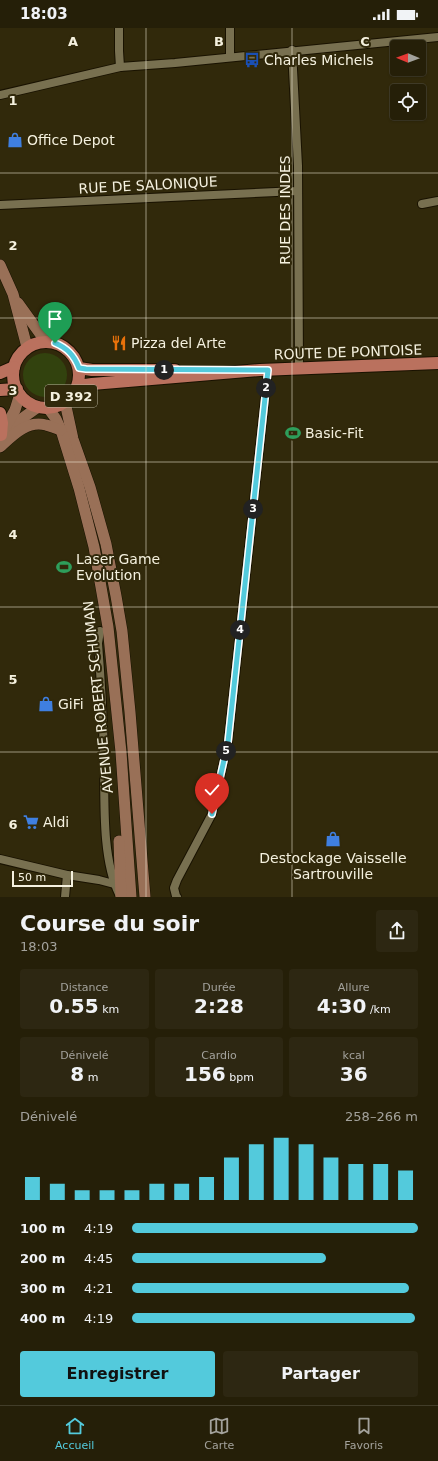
<!DOCTYPE html>
<html lang="fr">
<meta charset="utf-8">
<style>
:root{--surface:#251f08;--page:#2d2712;--text:#f1f3f6;--muted:#a3a29c;--line:#423d29;--accent:#53cadc}
body{margin:0;font-family:"DejaVu Sans",sans-serif;background:var(--page);color:var(--text);height:100vh;display:flex;flex-direction:column;font-size:15px;white-space:nowrap}
*{box-sizing:border-box;margin:0}
p{font-size:13px;color:var(--muted)}
.icon{flex:none;width:22px;height:22px;fill:none;stroke:currentColor;stroke-width:2;stroke-linecap:round;stroke-linejoin:round}
.map{position:relative;height:869px;overflow:hidden}
.panel{display:flex;flex-direction:column;background:var(--surface);flex:1}
.panel>*{flex:none}
.needle{width:26px;rotate:271deg}
.tools{position:absolute;left:390px;top:12px;display:grid;gap:8px}
.tools a{display:grid;place-items:center;width:36px;height:36px;border-radius:4px;background:var(--surface);box-shadow:0 1px 3px #0004,0 0 0 1px var(--line);font-size:20px}
.scale{position:absolute;left:12px;bottom:10px;width:61px;box-sizing:border-box;padding-left:4px;border:2px solid #f5f1df;border-top:0;font-size:11px;line-height:14px;white-space:nowrap;color:#f5f1df;-webkit-text-stroke:3px #31290b;paint-order:stroke}
.pin{position:absolute;display:grid;place-items:center;width:34px;height:34px;color:#fff;margin:-41px -17px;border-radius:50% 50% 50% 0;rotate:-45deg;box-shadow:0 0 4px #0007}
.pin .icon{rotate:45deg}
.km{position:absolute;width:20px;height:20px;margin:-10px;border-radius:50%;background:#222;color:#fff;font-size:11px;line-height:20px;text-align:center}
.round{display:grid;place-items:center;flex:none;width:42px;height:42px;border-radius:4px;background:var(--page)}
.headline{display:flex;align-items:center;justify-content:space-between;height:68px;padding:0 20px}
h1{font-size:22px;font-weight:600;line-height:30px}
.stats{display:grid;grid-template-columns:repeat(3,1fr);gap:6px;height:68px;padding:4px 20px}
.stats div{display:grid;align-content:center;border-radius:4px;background:var(--page);text-align:center}
.stats b{font-size:20px;font-weight:600}
.stats small{font-size:11px;font-weight:400}
.stats p{font-size:11px}
.chart{height:112px;padding:8px 20px}
.chart p{display:flex;justify-content:space-between}
.chart svg{width:100%;height:72px;margin-top:4px;stroke:var(--accent);stroke-width:6}
.button{display:flex;gap:8px;margin-top:auto;padding:8px 20px}
.button a{flex:1;height:46px;border-radius:4px;background:var(--accent);color:#111;font-size:16px;font-weight:600;line-height:46px;text-align:center}
.button a+a{background:var(--page);color:var(--text)}
ul{padding:0 20px;list-style:none;font-size:13px}
li{display:grid;grid-template-columns:64px 48px 1fr;align-items:center;height:30px}
li i{height:10px;border-radius:5px;background:var(--accent)}
.status{display:flex;justify-content:space-between;align-items:center;height:28px;padding:0 20px;background:var(--surface);direction:ltr}
.status svg{height:11px;fill:currentColor}
.tabs{display:flex;justify-content:space-around;align-items:center;height:56px;border-top:1px solid var(--line);background:var(--surface);font-size:11px;color:var(--muted)}
.tabs a{display:grid;justify-items:center;gap:2px}
.tabs .current{color:var(--accent)}
.map>svg:first-child{display:block}
.green{fill:#32420e}
.lines{fill:none;stroke-linecap:round;stroke-linejoin:round}
.street-casing{stroke:#191200;stroke-width:10}
.secondary-casing{stroke:#191200;stroke-width:12}
.primary-casing{stroke:#191200;stroke-width:14}
.street{stroke:#787050;stroke-width:8}
.secondary{stroke:#997057;stroke-width:11}
.primary{stroke:#ba715e;stroke-width:12}
.route-casing{stroke:#fff;stroke-width:8}
.route{stroke:#53cadc;stroke-width:5}
.grid{fill:none;stroke:#f5f1df;stroke-width:1;stroke-opacity:0.55}
.labels{text-anchor:middle;stroke-width:4;stroke-linejoin:round;paint-order:stroke}
.shield{fill:#31290b;stroke:#bab59f;stroke-width:1}
.shield-label{font-size:13px;font-weight:bold;fill:#f5f1df}
.poi-label{font-size:14px;fill:#f5f1df;stroke:#31290b;text-anchor:start}
.street-label{font-size:14px;fill:#f5f1df;stroke:#31290b}
.grid-label{font-size:13px;text-anchor:middle;font-weight:bold;fill:#f5f1df;stroke:#31290b;stroke-width:4;stroke-linejoin:round;paint-order:stroke}
</style>
<div class="status"><b>18:03</b><svg viewBox="0 0 49 12"><path d="M0 12V9h3v3zM5 12V6h3v6zM10 12V3h3v9zM15 12V0h3v12zM26 1h20v11H26zM47 4h2v5h-2z"/></svg></div>
<div class="map">
<svg width="438" height="869" viewBox="0 0 438 869">
<rect width="100%" height="100%" fill="#31290b"/>
<circle class="green" cx="45" cy="347" r="22"/>
<g class="lines">
<defs>
<g id="street">
<path d="M119,0v23l1,16"/>
<path d="M292,22l6,116 1,204"/>
<path d="M230,29v-29"/>
<path d="M0,67l120,-28 55,-4 263,-26"/>
<path d="M422,176l16,-3"/>
<path d="M0,177l298,-14"/>
<path d="M100,603l-2,12c3,38 5,75 6,113 1,41 -3,101 15,138"/>
<path d="M0,831l67,16 32,5 15,4"/>
<path d="M65,869l2,-22"/>
<path d="M177,869l-1,-1 -2,-8 3,-8 35,-66 16,-72 40,-372"/>
</g>
<g id="secondary">
<path d="M0,237l13,29 14,53"/>
<path d="M18,275l28,39"/>
<path d="M65,374l8,37 17,48 16,57 10,52 6,35 8,81 15,185"/>
<path d="M48,380l8,11 5,11 18,58 15,59 14,80 13,125 10,145"/>
<path d="M6,402l32,-23"/>
<path d="M0,409l15,-27 5,-16"/>
<path d="M0,419c13,-12 27,-27 46,-22 5,1 10,4 15,5"/>
<path d="M119,813l2,56"/>
</g>
<g id="primary">
<circle cx="46" cy="347" r="33"/>
<path d="M79,340l13,2h83"/>
<path d="M0,345l14,-6"/>
<path d="M78,358l14,-2 168,-14 178,-7"/>
<path d="M0,362l17,-1"/>
<path d="M0,385l2,10 -1,12"/>
</g>
</defs>
<use href="#street" class="street-casing"/>
<use href="#secondary" class="secondary-casing"/>
<use href="#primary" class="primary-casing"/>
<use href="#street" class="street"/>
<use href="#secondary" class="secondary"/>
<use href="#primary" class="primary"/>
</g>
<g class="lines">
<defs>
<path id="route" d="M55,315c12,5 19,12 24,25l7,1 182,1 -40,372 -16,72"/>
</defs>
<use href="#route" class="route-casing"/>
<use href="#route" class="route"/>
</g>
<path class="grid" d="M146,0v869M292,0v869M0,145h438M0,290h438M0,434h438M0,579h438M0,724h438"/>
<defs>
<symbol id="bus-bare" viewBox="-9 -9 18 18"><path d="M-5-6H5V4H4V6H2V4H-2V6H-4V4H-5ZM-3.5-4V0h7V-4ZM-3.5 1.2v1.5H-2V1.2ZM2 1.2v1.5H3.5V1.2Z" fill="#1a4fb4" stroke="#31290b" stroke-width="2.5" paint-order="stroke"/></symbol>
<symbol id="shop-bare" viewBox="-9 -9 18 18"><path d="M-5-2.5h2.3a2.7 3.5 0 0 1 5.4 0H5L5.5 6h-11ZM-1.5-2.5h3a1.5 2.3 0 0 0-3 0Z" fill="#3f7fe0" stroke="#31290b" stroke-width="2.5" paint-order="stroke"/></symbol>
<symbol id="restaurant-bare" viewBox="-9 -9 18 18"><path d="M-5-6h1v4h1v-4h1v4h1v-4h1v5L-1.5 .5V6h-2V.5L-5-1ZM5-6V6H3V1.5H1.5Q1.5-4 5-6Z" fill="#e8710a" stroke="#31290b" stroke-width="2.5" paint-order="stroke"/></symbol>
<symbol id="stadium-bare" viewBox="-9 -9 18 18"><path d="M0-5a6.5 5 0 1 0 0 10a6.5 5 0 1 0 0-10ZM-3.5-1.8h7v3.6h-7Z" fill="#2e9e5b" stroke="#31290b" stroke-width="2.5" paint-order="stroke"/></symbol>
<symbol id="supermarket-bare" viewBox="-9 -9 18 18"><path d="M-6-5.5h2.5l.6 2H6L4.5 2H-2.5L-4.4-4H-6ZM-1.5 3.2a1.3 1.3 0 1 0 .1 0ZM3 3.2a1.3 1.3 0 1 0 .1 0Z" fill="#3f7fe0" stroke="#31290b" stroke-width="2.5" paint-order="stroke"/></symbol>
</defs>
<g fill-rule="evenodd">
<use href="#bus-bare" x="241" y="21" width="22" height="22"/>
<use href="#shop-bare" x="4" y="101" width="22" height="22"/>
<use href="#restaurant-bare" x="108" y="304" width="22" height="22"/>
<use href="#stadium-bare" x="282" y="394" width="22" height="22"/>
<use href="#stadium-bare" x="53" y="528" width="22" height="22"/>
<use href="#shop-bare" x="35" y="665" width="22" height="22"/>
<use href="#supermarket-bare" x="20" y="783" width="22" height="22"/>
<use href="#shop-bare" x="322" y="800" width="22" height="22"/>
</g>
<g class="labels">
<rect class="shield" x="45" y="357" width="52" height="22" rx="3"/>
<g class="shield-label">
<text x="71" y="373">D 392</text>
</g>
<g class="poi-label">
<text x="264" y="37">Charles Michels</text>
<text x="27" y="117">Office Depot</text>
<text x="131" y="320">Pizza del Arte</text>
<text x="305" y="410">Basic-Fit</text>
<text x="76" y="536">Laser Game<tspan x="76" dy="16">Evolution</tspan></text>
<text x="58" y="681">GiFi</text>
<text x="43" y="799">Aldi</text>
<text x="333" y="835" text-anchor="middle">Destockage Vaisselle<tspan x="333" dy="16">Sartrouville</tspan></text>
</g>
<g class="street-label">
<text transform="translate(148 157) rotate(-3)" y="5">RUE DE SALONIQUE</text>
<text transform="translate(285 182) rotate(-90)" y="5">RUE DES INDES</text>
<text transform="translate(348 324) rotate(-2)" y="5">ROUTE DE PONTOISE</text>
<text transform="translate(98 669) rotate(-96)" y="5">AVENUE ROBERT SCHUMAN</text>
</g>
</g>
<g class="grid-label">
<text x="73" y="18">A</text>
<text x="219" y="18">B</text>
<text x="365" y="18">C</text>
<text x="13" y="77">1</text>
<text x="13" y="222">2</text>
<text x="13" y="367">3</text>
<text x="13" y="511">4</text>
<text x="13" y="656">5</text>
<text x="13" y="801">6</text>
</g>
</svg>
<div class="tools">
<a><svg class="needle" viewBox="-14 -14 28 28"><path d="M0-13l5 13h-10z" fill="#e53935"/><path d="M0 13l5-13h-10z" fill="#a3a29c"/></svg></a>
<a><svg class="icon" aria-label="locate" viewBox="0 0 24 24"><circle cx="12" cy="12" r="6"/><path d="M12 2v4M12 18v4M2 12h4M18 12h4"/></svg></a>
</div>
<div class="scale">50 m</div>
<div class="pin" style="left:55px;top:315px;background:#1e9e55"><svg class="icon" aria-label="arrive" viewBox="0 0 24 24"><path d="M6 21V4h12l-3 4 3 4H6"/></svg></div>
<div class="pin" style="left:212px;top:786px;background:#d93025"><svg class="icon" aria-label="check" viewBox="0 0 24 24"><path d="M5 12l5 5 9-10"/></svg></div>
<b class="km" style="left:164px;top:342px">1</b>
<b class="km" style="left:266px;top:360px">2</b>
<b class="km" style="left:253px;top:481px">3</b>
<b class="km" style="left:240px;top:602px">4</b>
<b class="km" style="left:226px;top:723px">5</b>
</div>
<section class="panel">
<div class="headline"><div><h1>Course du soir</h1><p>18:03</p></div><a class="round"><svg class="icon" aria-label="share" viewBox="0 0 24 24"><path d="M12 15V3M7 8l5-5 5 5M5 13v7h14v-7"/></svg></a></div>
<div class="stats">
<div><p>Distance</p><b>0.55<small> km</small></b></div>
<div><p>Durée</p><b>2:28</b></div>
<div><p>Allure</p><b>4:30<small> /km</small></b></div>
</div>
<div class="stats">
<div><p>Dénivelé</p><b>8<small> m</small></b></div>
<div><p>Cardio</p><b>156<small> bpm</small></b></div>
<div><p>kcal</p><b>36</b></div>
</div>
<div class="chart"><p><span>Dénivelé</span>258–266 m</p>
<svg viewBox="0 0 160 44" preserveAspectRatio="none"><path d="M5 44V30M15 44V34M25 44V38M35 44V38M45 44V38M55 44V34M65 44V34M75 44V30M85 44V18M95 44V10M105 44V6M115 44V10M125 44V18M135 44V22M145 44V22M155 44V26"/></svg>
</div>
<ul>
<li><b>100 m</b>4:19<i style="width:100%"></i></li>
<li><b>200 m</b>4:45<i style="width:68%"></i></li>
<li><b>300 m</b>4:21<i style="width:97%"></i></li>
<li><b>400 m</b>4:19<i style="width:99%"></i></li>
</ul>
<div class="button"><a>Enregistrer</a><a>Partager</a></div>
</section>
<nav class="tabs">
<a class="current"><svg class="icon" aria-label="home" viewBox="0 0 24 24"><path d="M3 11l9-7 9 7M6 9v11h12V9"/></svg>Accueil</a>
<a><svg class="icon" aria-label="map" viewBox="0 0 24 24"><path d="M3 6l6-2 6 2 6-2v14l-6 2-6-2-6 2zM9 4v14M15 6v14"/></svg>Carte</a>
<a><svg class="icon" aria-label="saved" viewBox="0 0 24 24"><path d="M7 4h10v16l-5-4-5 4z"/></svg>Favoris</a>
</nav>
